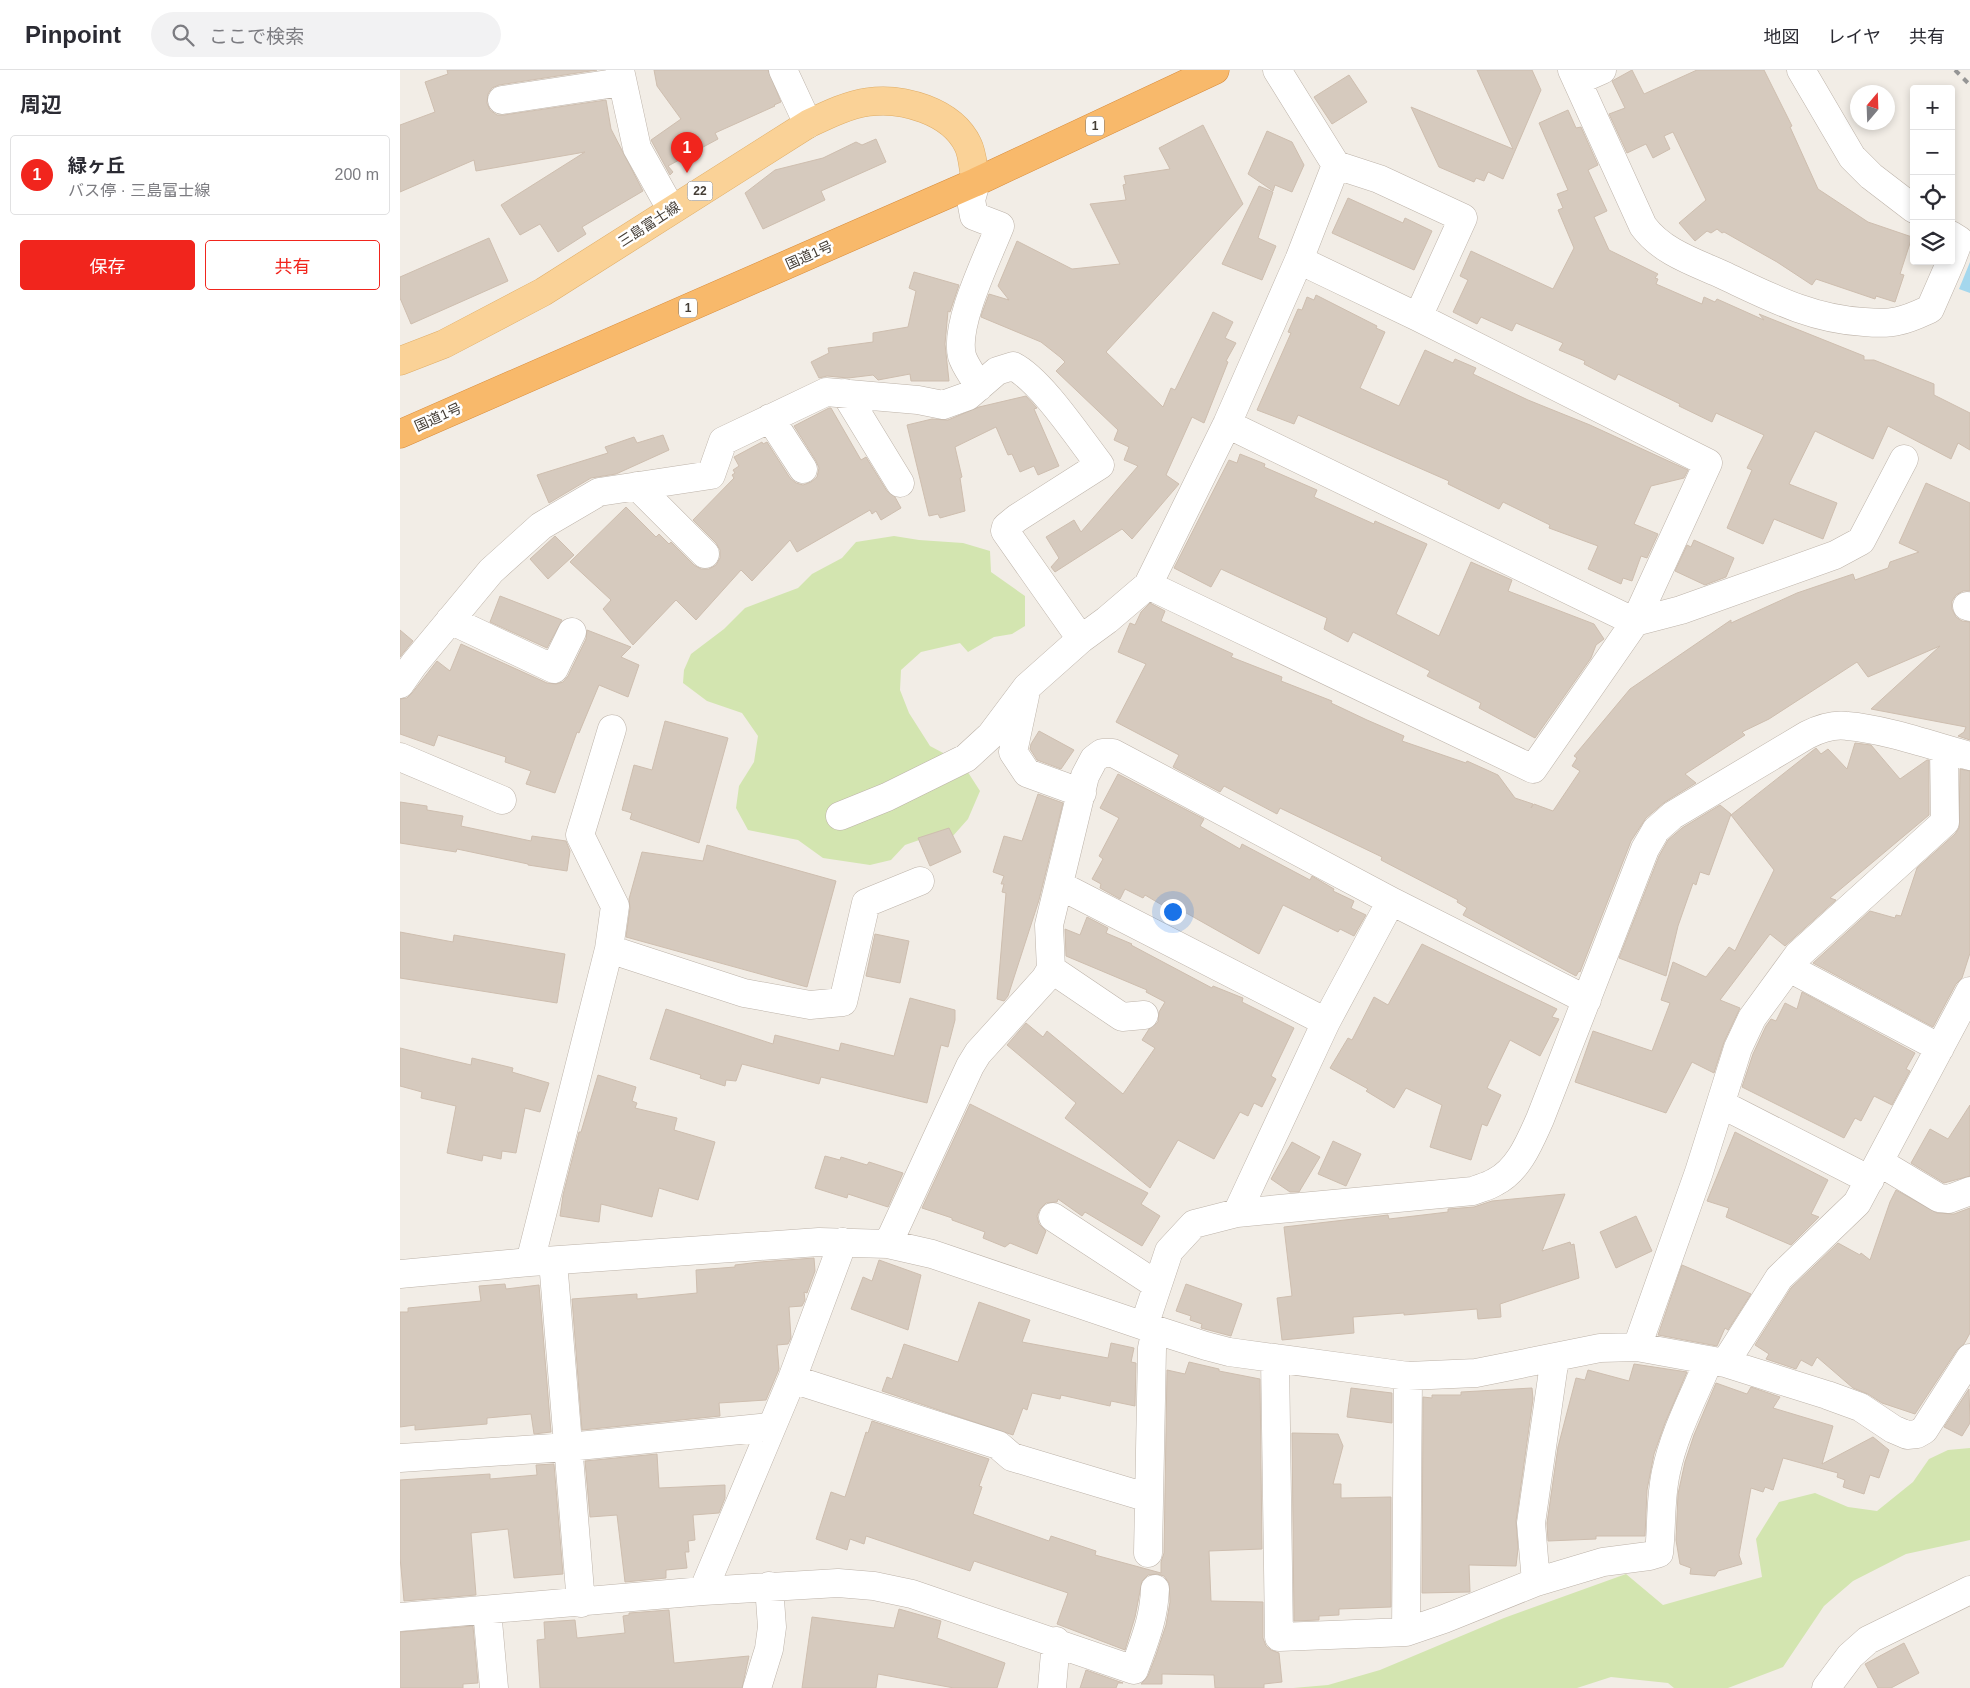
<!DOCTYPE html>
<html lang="ja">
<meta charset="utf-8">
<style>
:root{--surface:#fff;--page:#f2f2f3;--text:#2b2b33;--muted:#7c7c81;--line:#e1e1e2;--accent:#f1251d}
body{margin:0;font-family:Arial,"Noto Sans JP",sans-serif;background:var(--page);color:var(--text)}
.controls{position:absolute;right:15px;top:15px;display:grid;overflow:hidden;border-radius:5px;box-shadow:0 2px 8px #0003}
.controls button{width:45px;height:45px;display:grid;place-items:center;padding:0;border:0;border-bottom:1px solid var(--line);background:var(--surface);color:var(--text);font:25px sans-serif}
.compass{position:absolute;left:1450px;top:15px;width:45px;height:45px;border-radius:50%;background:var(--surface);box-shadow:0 2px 8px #0003;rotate:19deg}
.you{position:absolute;left:772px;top:841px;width:18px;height:18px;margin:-12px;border:4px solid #fff;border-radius:50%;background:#1a73e8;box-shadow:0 0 0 8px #1a73e833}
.badge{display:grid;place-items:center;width:32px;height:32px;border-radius:50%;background:var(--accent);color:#fff;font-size:16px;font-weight:700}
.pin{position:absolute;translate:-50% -41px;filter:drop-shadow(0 1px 2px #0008)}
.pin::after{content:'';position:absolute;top:26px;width:18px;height:15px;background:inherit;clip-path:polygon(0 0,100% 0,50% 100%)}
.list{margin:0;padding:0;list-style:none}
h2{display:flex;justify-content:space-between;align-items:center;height:65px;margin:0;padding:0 20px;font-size:21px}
h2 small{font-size:16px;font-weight:400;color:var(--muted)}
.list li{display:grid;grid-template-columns:32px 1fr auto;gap:15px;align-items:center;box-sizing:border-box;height:80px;margin:0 10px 10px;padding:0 10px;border:1px solid var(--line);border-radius:5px}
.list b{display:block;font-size:19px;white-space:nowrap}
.list p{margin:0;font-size:16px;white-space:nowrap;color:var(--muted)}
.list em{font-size:16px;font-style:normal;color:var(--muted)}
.actions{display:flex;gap:10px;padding:15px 20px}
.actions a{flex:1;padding:11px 0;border:1px solid var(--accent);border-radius:5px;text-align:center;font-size:18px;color:var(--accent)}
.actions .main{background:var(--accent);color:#fff}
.icon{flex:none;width:28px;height:28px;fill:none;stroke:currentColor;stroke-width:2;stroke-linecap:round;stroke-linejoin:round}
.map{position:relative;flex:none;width:1570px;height:1618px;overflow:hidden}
header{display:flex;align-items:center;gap:30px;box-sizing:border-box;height:70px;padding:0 25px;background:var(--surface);border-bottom:1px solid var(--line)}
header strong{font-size:24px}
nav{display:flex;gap:28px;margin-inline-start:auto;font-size:18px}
.search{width:350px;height:45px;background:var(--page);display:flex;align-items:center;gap:12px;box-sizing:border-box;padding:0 18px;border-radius:28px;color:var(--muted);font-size:19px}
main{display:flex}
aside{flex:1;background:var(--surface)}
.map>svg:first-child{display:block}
.green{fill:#d3e5b0}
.water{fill:#a4d7ed}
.building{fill:#d6cabe;stroke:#cebeaf}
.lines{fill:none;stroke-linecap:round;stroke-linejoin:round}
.minor-casing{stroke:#bdb3a9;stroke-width:29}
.major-casing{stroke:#dfad67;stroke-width:29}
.highway-casing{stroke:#d78b3b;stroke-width:29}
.minor{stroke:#fff;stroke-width:28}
.major{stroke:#fad297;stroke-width:28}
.highway{stroke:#f8b96b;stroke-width:28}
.rail{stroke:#959595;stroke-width:4;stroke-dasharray:6 6;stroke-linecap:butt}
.labels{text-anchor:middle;stroke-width:5;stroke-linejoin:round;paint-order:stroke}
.shield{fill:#fff;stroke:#7c7772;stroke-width:1}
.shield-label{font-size:12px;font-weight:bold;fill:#443d35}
.street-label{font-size:14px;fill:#443d35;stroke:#fff}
</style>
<header>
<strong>Pinpoint</strong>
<div class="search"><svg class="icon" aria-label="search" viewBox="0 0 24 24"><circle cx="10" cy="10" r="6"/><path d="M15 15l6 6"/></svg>ここで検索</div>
<nav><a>地図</a><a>レイヤ</a><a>共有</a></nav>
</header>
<main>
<aside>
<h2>周辺<small></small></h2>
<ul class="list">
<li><span class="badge">1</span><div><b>緑ヶ丘</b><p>バス停 · 三島富士線</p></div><em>200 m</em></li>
</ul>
<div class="actions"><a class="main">保存</a><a>共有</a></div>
</aside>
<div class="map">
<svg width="1570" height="1618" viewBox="0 0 1570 1618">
<rect width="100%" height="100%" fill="#f2ede6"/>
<path class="green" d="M494,466L519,470L563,473L590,481L591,502L625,526V556L612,564L594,567L568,582L560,573L521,582L501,600L500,620L509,643L530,676L562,693L580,721L568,749L552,767L525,768L505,775L491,790L470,795L423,788L398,770L348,760L336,738L339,716L354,692L358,666L342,643L307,631L283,613L284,600L291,584L324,559L345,538L398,518L412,504L442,488L456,472Z
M1570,1378V1470L1506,1484L1453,1511L1424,1536L1383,1597L1328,1618H1274L1268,1613L1211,1607L1177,1618H893L928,1615L980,1600L1104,1548L1226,1504L1263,1535L1362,1507L1356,1469L1379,1432L1415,1423L1448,1437L1477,1441L1513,1412L1529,1389L1548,1380Z"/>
<path class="water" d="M1570,192V223L1559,219Z"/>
<path class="building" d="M47,0H197L99,15L92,18L88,24L87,33L90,40L97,45H104L206,30L211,59L243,121L182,157L186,164L158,182L140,154L120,165L101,135L185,82L76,101L74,90L0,122V55L35,42L25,12L48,4Z
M254,0H368L381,32L374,35L375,36L315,63L318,69L268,96L273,102L270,105L251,70L281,49L257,16Z
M1077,0H1132L1141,20L1103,109L1088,102L1084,111L1076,108L1074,112L1039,97L1011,37L1113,79Z
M1232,0L1244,24L1297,0H1364L1392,56L1390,57L1418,119L1468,152L1512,167L1500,204L1504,205L1495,232L1476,226L1475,229L1416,209L1412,215L1377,192L1324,162L1322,163L1317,159L1311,163L1307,161L1295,171L1279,153L1306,130L1273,62L1264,66L1270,79L1253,88L1246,74L1227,83L1209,44L1225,38L1212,11Z
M949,5L967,32L932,54L914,27Z
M1168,40L1176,58L1181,57L1198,95L1188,100L1207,141L1194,147L1209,180L1258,204L1255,208L1258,209L1256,214L1302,234L1304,227L1315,232L1317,229L1364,250L1359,244L1464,286V290H1474L1534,314V325L1570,343V380L1558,373L1551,389L1488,356L1473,389L1415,361L1389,414L1437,433L1423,469L1374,449L1363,474L1327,458L1352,400L1347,398L1364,365L1316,343L1312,352L1279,336L1280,334L1218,304L1215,310L1184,294L1185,291L1159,280L1163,273L1116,253L1112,261L1081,247L1077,254L1053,242L1068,210L1060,206L1071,181L1153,219L1174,178L1158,140L1163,138L1157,124L1168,120L1139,53Z
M803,55L843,134L706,282L763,337L771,318L775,320L813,242L833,252L825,268L836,273L826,291L828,292L804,353L792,347L766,405L779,414L732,469L722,459L655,502L651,497L659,488L646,467L674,450L681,462L738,396L724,390L729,377L714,370L718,360L656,301L665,292L660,287L641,272L581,247L582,243L589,224L609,230L598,216L617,171L672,199L720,194L690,134L726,130L723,115L726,114L724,106L770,99L759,78Z
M867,61L892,72L904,95L892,122L875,115L873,121L848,104Z
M476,69L486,92L421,121L425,130L363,159L345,123L375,100L423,88L456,72L462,75Z
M859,116L873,122L858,168L876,176L862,210L822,194Z
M948,128L1003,153L1005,148L1032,161L1014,200L932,163Z
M89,168L108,211L11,254L0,228V207Z
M514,202L559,215L550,242L548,241L545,274L549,311H511L510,304L478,310L473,305L448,308L427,306L419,308L411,292L429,283L428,278L473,272V263L508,257L516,221L509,218Z
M916,225L977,256L976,258L985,262L960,318L999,336L1025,280L1053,293L1055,289L1076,298L1073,304L1128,330L1190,355L1288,400L1284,408L1251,416L1234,454L1258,464L1247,488L1241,486L1232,511L1223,508L1221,514L1188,499L1198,476L1149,458L1150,455L1103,432L1099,439L1048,414L1049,411L898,345L894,354L857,340L891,263L888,262L898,239L902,240L907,227L914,230Z
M626,326L637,338L634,339L659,396L638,405L634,396L620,402L612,384L608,385L596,357L555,377L562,407L560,408L565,441L540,448L538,444L529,446L507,355L532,349L548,350L579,337Z
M429,338H431L461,390L466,387L487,421L495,427L501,438L481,450L476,441L472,444L470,440L397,482L390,470L352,511L341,500L296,550L276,530L233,575L203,539L211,530L170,492L226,437L256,467L259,464L269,474L271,472L294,495L301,499H309L316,495L320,488V480L316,473L293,450L334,408L332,405L335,403L333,400L339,396L334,387L362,372L363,374L367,372L390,408L396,413L403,415L411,412L417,407L419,398L416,391L394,356Z
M263,365L269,380L216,404L191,408L149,433L137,405L208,383L205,377L234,367L237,373Z
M840,384L865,394L864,397L917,420L914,427L974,454L975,451L1027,474L996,544L1039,566L1071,492L1112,510L1108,521L1194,554L1204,569L1196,575L1191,588L1135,668L1079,638L1081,633L1027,606L1030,601L953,562L948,572L924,559L927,548L821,499L811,517L774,498L829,390L837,393Z
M1526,413L1570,433V521H1563L1556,525L1552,531V539L1556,547L1562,551L1570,552V670L1558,666L1564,662L1566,657L1471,639L1540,576L1468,607L1457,592L1369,649L1342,662L1345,665L1285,704L1296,713L1265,732L1246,748L1231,771L1180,902L1179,901L1176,906L1063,845L1067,838L1057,832L1058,830L981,790L982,787L880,738L877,744L824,716L820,722L773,697L779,685L716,652L746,594L718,582L730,553L735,555L741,542L750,533L765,541L761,551L833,584L831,587L882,607L881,611L932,631L931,633L967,650L1004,666L1002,671L1066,693L1067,691L1098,705L1115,728L1133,734L1131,738L1134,734L1153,741L1180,701L1172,696L1177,688L1174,686L1230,619L1331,550V553L1397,523L1453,504L1455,510L1488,498L1490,492L1519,482L1499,473Z
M155,466L174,485L148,509L130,489Z
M1294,470L1334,488L1326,507L1305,515L1275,501L1287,475L1291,477Z
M100,526L162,550L147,578L90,552Z
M0,560L13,571L0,587Z
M187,560L231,577L221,587L239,595L228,627L199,615L179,663L177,662L155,723L126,714L131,701L105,692L106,687L38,665L34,676L0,664V629L7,628L12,623L37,591L50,601L61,574L147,613L156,614L163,612L168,606L186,569Z
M265,651L328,668L299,773L230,749L232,743L222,740L234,695L252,700Z
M639,661L674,680L661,699L637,690L630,679L631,674Z
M1455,673L1471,675L1500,709L1527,690H1529V745L1430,828L1436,830L1385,876L1370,864L1320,930L1340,938L1324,972L1314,1003L1292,992L1266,1043L1175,1012L1193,961L1252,981L1270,933L1261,930L1273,892L1306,907L1329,877L1335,881L1374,800L1331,745L1416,678L1421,684L1428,679L1447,699Z
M1560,699L1570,701V883L1562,908L1556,914L1533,957L1413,893L1470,841L1495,848L1496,845L1501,846L1517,798L1555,764L1559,758Z
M718,704L804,749L800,756L840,779L842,774L910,810L912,806L934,819L933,821L954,831L951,838L966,845L954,866L940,859L938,862L883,835L859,884L765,831L762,835L745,825L743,828L725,819L720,829L700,818L701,814L692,809L703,789L699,786L719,748L700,738Z
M638,724L663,733L639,830L608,926L604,931L597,929L606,823L602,822L604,814H601L604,806L593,802L604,766L622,771Z
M0,732L27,736V740L63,746L61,756L131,771L132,766L166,771L170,781L167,801L128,795V794L57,779L56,782L0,773Z
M1320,735L1331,744L1309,805L1300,802L1296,815L1293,813L1278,856L1266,906L1219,888L1259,786L1268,770L1282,758Z
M549,758L561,782L530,796L518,768Z
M307,775L436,811L407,917L226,867L230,838L229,829L242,782L303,791Z
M687,847L708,858L706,863L732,874L731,875L812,918L813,916L843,928L842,932L894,958L871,1006L876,1009L862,1037L854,1033L848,1046L840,1042L814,1089L778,1070L750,1118L665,1048L676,1033L607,975L626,953L643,967L647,961L723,1024L755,978L742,970L749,959L758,952L759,942L765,932L746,922L747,920L666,886L665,859L680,865Z
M0,862L53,872L54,865L165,884L157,933L0,908Z
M475,864L509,871L500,913L466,906Z
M1022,874L1157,939L1152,947L1159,949L1140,986L1110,970L1087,1018L1101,1025L1087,1056L1082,1054L1071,1090L1030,1077L1042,1035L1006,1018L994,1038L966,1021L968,1019L930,998L948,968L952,970L974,927L988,935Z
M1402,922L1515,983L1506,999L1510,1001L1492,1035L1474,1026L1461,1051L1455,1048L1444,1068L1342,1017L1353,984L1366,956L1371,949L1376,951L1385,933L1397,939Z
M510,928L555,940V950L548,977L541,975L527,1033L421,1007L419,1014L342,994L336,1011L326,1010L325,1016L300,1008L301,1005L250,989L266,939L373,974L375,965L439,981L441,973L494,986Z
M0,978L71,995L72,988L113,998L112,1002L149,1013L140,1042L125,1038L116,1083L102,1081L101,1089L83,1085L82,1091L47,1083L56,1036L21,1028L22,1022L0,1016Z
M198,1005L236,1017L232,1031L237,1033L235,1038L277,1048L274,1060L315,1072L298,1130L259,1118L252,1147L201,1134L199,1152L160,1146L163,1125L179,1062H181Z
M570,1034L748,1123L741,1134L760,1146L742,1176L685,1142L682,1146L658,1129L657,1132L646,1133L640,1139L637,1146L639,1154L646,1161L637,1184L610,1173L605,1177L583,1168L585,1162L552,1150V1148L522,1138Z
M1570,1035V1106L1544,1113L1511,1093L1530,1059L1548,1069Z
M1335,1062L1428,1110L1411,1144L1419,1147L1391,1175L1326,1147L1329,1138L1307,1131Z
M933,1071L961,1084L946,1116L918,1104Z
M892,1072L920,1087L899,1122H890L871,1109Z
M425,1086L440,1090L441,1087L467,1095L469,1092L503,1103L488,1137L448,1124L447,1128L415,1118Z
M1496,1120L1537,1143L1554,1144L1570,1138V1263L1564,1274L1557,1280L1515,1344L1482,1333L1468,1324L1453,1318L1417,1287L1412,1296L1401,1290L1396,1299L1366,1289L1369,1284L1355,1275L1391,1218L1438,1173L1460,1185L1461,1183L1470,1190L1490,1132Z
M1165,1124L1142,1181L1170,1172L1171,1175L1174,1174L1179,1208L1100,1234L1101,1247L1078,1249L1077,1239L1004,1245V1243L953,1247L954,1263L882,1270L877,1228L892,1226L884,1157L988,1145L989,1149L1048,1142V1139L1074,1137L1092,1131Z
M1236,1146L1252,1181L1216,1198L1200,1162Z
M414,1188L415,1201L407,1223L404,1222L405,1230L402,1236L389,1237L391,1268L388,1274L377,1275L379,1299L366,1330L319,1333L320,1346L182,1360L172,1229L237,1224V1229L297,1223L296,1200L335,1197V1195L360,1192Z
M479,1190L521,1205L508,1260L451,1239L463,1207L472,1211Z
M1282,1195L1351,1224L1328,1260L1325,1258L1317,1276L1258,1265Z
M105,1214L106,1219L139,1215L151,1362L134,1364L131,1344L87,1348V1354L15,1360V1355L0,1357V1242H8V1238L81,1231L79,1216Z
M786,1214L842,1234L831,1266L801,1258L802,1254L790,1250L791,1246L776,1241Z
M579,1232L630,1250L622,1272L708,1288L711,1273L734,1278L731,1292L736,1293L735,1336L711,1331L710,1336L661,1325L660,1329L632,1323L627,1340L623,1338L613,1365L482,1321L487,1307L492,1309L504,1274L558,1292Z
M789,1292L819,1299V1301L860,1309L862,1479L809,1481L811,1531L863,1532V1568L866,1576L871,1580L879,1583L882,1612L864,1614V1618H815L814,1605L762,1604V1614H741L748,1606L756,1585L766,1555L770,1532L769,1513L764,1506L757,1504L748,1505L742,1511L735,1547L725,1580L657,1554L668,1523L574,1491L570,1501L466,1466L464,1474L450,1469L447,1480L416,1469L431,1422L445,1427L466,1362L468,1363L472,1351L589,1389L579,1416L582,1417L573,1444L649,1471L651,1466L696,1481L695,1485L761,1503V1492L764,1483L767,1300L785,1304Z
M1234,1294L1287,1302L1265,1353L1254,1384L1247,1420L1245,1466H1196V1469L1148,1471L1147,1453L1158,1377L1176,1308L1185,1310L1188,1300L1229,1311Z
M1316,1313L1347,1324L1351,1317L1380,1327L1373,1338L1433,1356L1422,1394L1473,1367L1489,1380L1479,1408L1470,1405L1464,1424L1443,1417L1445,1410L1437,1407L1438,1403L1383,1388L1373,1420L1365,1417L1363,1422L1351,1418L1339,1485L1342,1494L1318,1501L1315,1506L1290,1504L1291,1498L1280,1494L1276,1470L1278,1424L1285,1392L1294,1365Z
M951,1318L992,1323V1353L947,1347Z
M1132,1318L1133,1329L1116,1451L1118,1479L1116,1496L1069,1495L1070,1522L1022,1523L1023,1327L1032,1328V1325H1061V1322Z
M1569,1319L1570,1353L1562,1366L1544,1357Z
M892,1363L938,1364L943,1376L933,1414H941V1428L991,1427V1537L939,1539V1545L919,1546V1550L894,1551Z
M257,1384L259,1418L325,1415V1428L319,1443L293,1445L295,1470L288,1471L289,1482H285L287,1498L266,1500V1508L225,1512L217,1445L190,1447L185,1391Z
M154,1394L163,1504L114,1508L108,1459L71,1463L76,1525L4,1531L0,1487V1410L90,1404V1409L137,1405L136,1395Z
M499,1539L541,1551L537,1568L605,1593L597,1618H554L478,1604L476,1618H402L412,1547L494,1558Z
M269,1540L274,1593L349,1586L342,1618H140L137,1570L145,1569L144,1552L175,1550L177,1568L225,1563L223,1546L229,1545V1543Z
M73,1556L78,1613L63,1614V1618H0V1562Z
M1504,1573L1519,1603L1491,1618H1478L1465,1594Z
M686,1600L723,1613H718L716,1618H680Z"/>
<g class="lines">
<defs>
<path id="minor" d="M220,0L237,78L271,139
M383,0L408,54
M877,0L936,95L899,190L827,354L748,515L1133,699L1235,552L1308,393L1018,247L899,190
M1172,0L1243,156C1262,182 1294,192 1323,205C1370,227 1411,249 1464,252C1475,253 1487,254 1498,251C1509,249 1519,244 1530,239L1551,191
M1401,0L1452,87L1471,106L1514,139
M1177,11L1202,0
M102,30L222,12
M936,95L979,109L1063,148L1018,247
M576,112L571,130L574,146L600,156C588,187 554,254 562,286C565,296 574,307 579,317
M1551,165L1559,170L1551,191
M445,323L500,413
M370,348L403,399
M827,354L1235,552L1281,540L1435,485L1461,471L1504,389
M237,416L305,484
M1567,536L1570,537
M50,550L154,599L172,562
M0,614L14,594L91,501L141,456L199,422L311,405L323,371L426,322L518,330L543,335L568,326L597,301L613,296C641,310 679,368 700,395L617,448L606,457L605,461L681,569
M625,626L613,682L627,703L682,723
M0,687L102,730
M440,746L487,727L566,688L591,665L627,617L681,569L707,550L748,515
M659,815L926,952
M209,879L344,923L410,935L443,932L466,833L520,811
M1389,898L1540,978
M651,899L722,947L744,945
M1321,1034L1470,1110
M1479,1092L1539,1128L1549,1129L1570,1121
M837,1143L926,952L991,831
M653,1147L757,1215
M488,1174L570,996L578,983L645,909L651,899L649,855L685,706L694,689L702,683H713L991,831L1187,930
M153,1191L181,1533
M130,1192L209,879L215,836L180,765L212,659
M0,1204L130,1192L419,1172L488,1174L532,1184L756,1260L806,1276L829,1282L1008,1306L1076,1303L1200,1278L1237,1277L1325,1293L1427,1325L1460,1337L1493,1359L1507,1365L1517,1364L1524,1360L1570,1288
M744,1256L769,1181L794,1154L837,1143L1073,1121C1080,1118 1089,1116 1095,1112C1119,1100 1130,1071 1140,1049L1245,779L1256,760L1273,745L1407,665C1419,659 1433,654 1447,656C1485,659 1533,676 1570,686
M1237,1277L1299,1102L1338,978L1352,948L1398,885L1545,752L1544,679
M875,1288L879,1567L1006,1562L1044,1549L1136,1512L1203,1492L1249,1486L1259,1483C1262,1456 1260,1428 1266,1402C1274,1363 1294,1326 1309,1290
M1325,1293L1379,1208L1457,1133L1570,921
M392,1309L598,1375L612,1387L749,1428
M0,1388L168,1377L370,1357
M748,1483L752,1278L756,1260
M1136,1512L1131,1453L1155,1287
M303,1521L392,1309L443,1172
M87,1540L94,1618
M0,1547L303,1521L438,1513L474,1516L512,1524L734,1600C744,1572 754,1549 755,1519
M1006,1562L1008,1306
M357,1618L369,1579L372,1557L369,1516
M652,1618L656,1571
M1426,1618L1450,1586L1468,1570L1570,1520"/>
<path id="major" d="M0,291L44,274L143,222L408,54C427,45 447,35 468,32C502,27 552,41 568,75C573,85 573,100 576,112"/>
<path id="highway" d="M0,364L576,112L815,0"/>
</defs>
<use href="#minor" class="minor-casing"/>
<use href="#major" class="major-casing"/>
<use href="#highway" class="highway-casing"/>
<use href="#minor" class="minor"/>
<use href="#major" class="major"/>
<use href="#highway" class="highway"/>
<path class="rail" d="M1555,0L1570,15"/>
</g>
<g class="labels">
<g class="shield">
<rect x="686" y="46.5" width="18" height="19" rx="4"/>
<rect x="287.5" y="111.5" width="25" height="19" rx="4"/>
<rect x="279" y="228.5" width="18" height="19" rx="4"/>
</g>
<g class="shield-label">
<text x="695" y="60">1</text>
<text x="300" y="125">22</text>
<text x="288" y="242">1</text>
</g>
<g class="street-label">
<text transform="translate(249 154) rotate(-33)" y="5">三島富士線</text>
<text transform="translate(409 185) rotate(-24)" y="5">国道1号</text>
<text transform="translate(38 347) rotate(-24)" y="5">国道1号</text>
</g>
</g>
</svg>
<div class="controls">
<button>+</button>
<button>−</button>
<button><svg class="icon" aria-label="locate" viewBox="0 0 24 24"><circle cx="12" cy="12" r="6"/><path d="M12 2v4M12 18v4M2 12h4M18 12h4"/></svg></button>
<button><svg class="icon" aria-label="layers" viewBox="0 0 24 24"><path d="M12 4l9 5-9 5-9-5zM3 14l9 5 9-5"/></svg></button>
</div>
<svg class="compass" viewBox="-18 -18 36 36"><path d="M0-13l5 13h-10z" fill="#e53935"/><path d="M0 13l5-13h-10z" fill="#7c7c81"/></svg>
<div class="you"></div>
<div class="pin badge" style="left:287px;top:103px">1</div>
</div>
</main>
